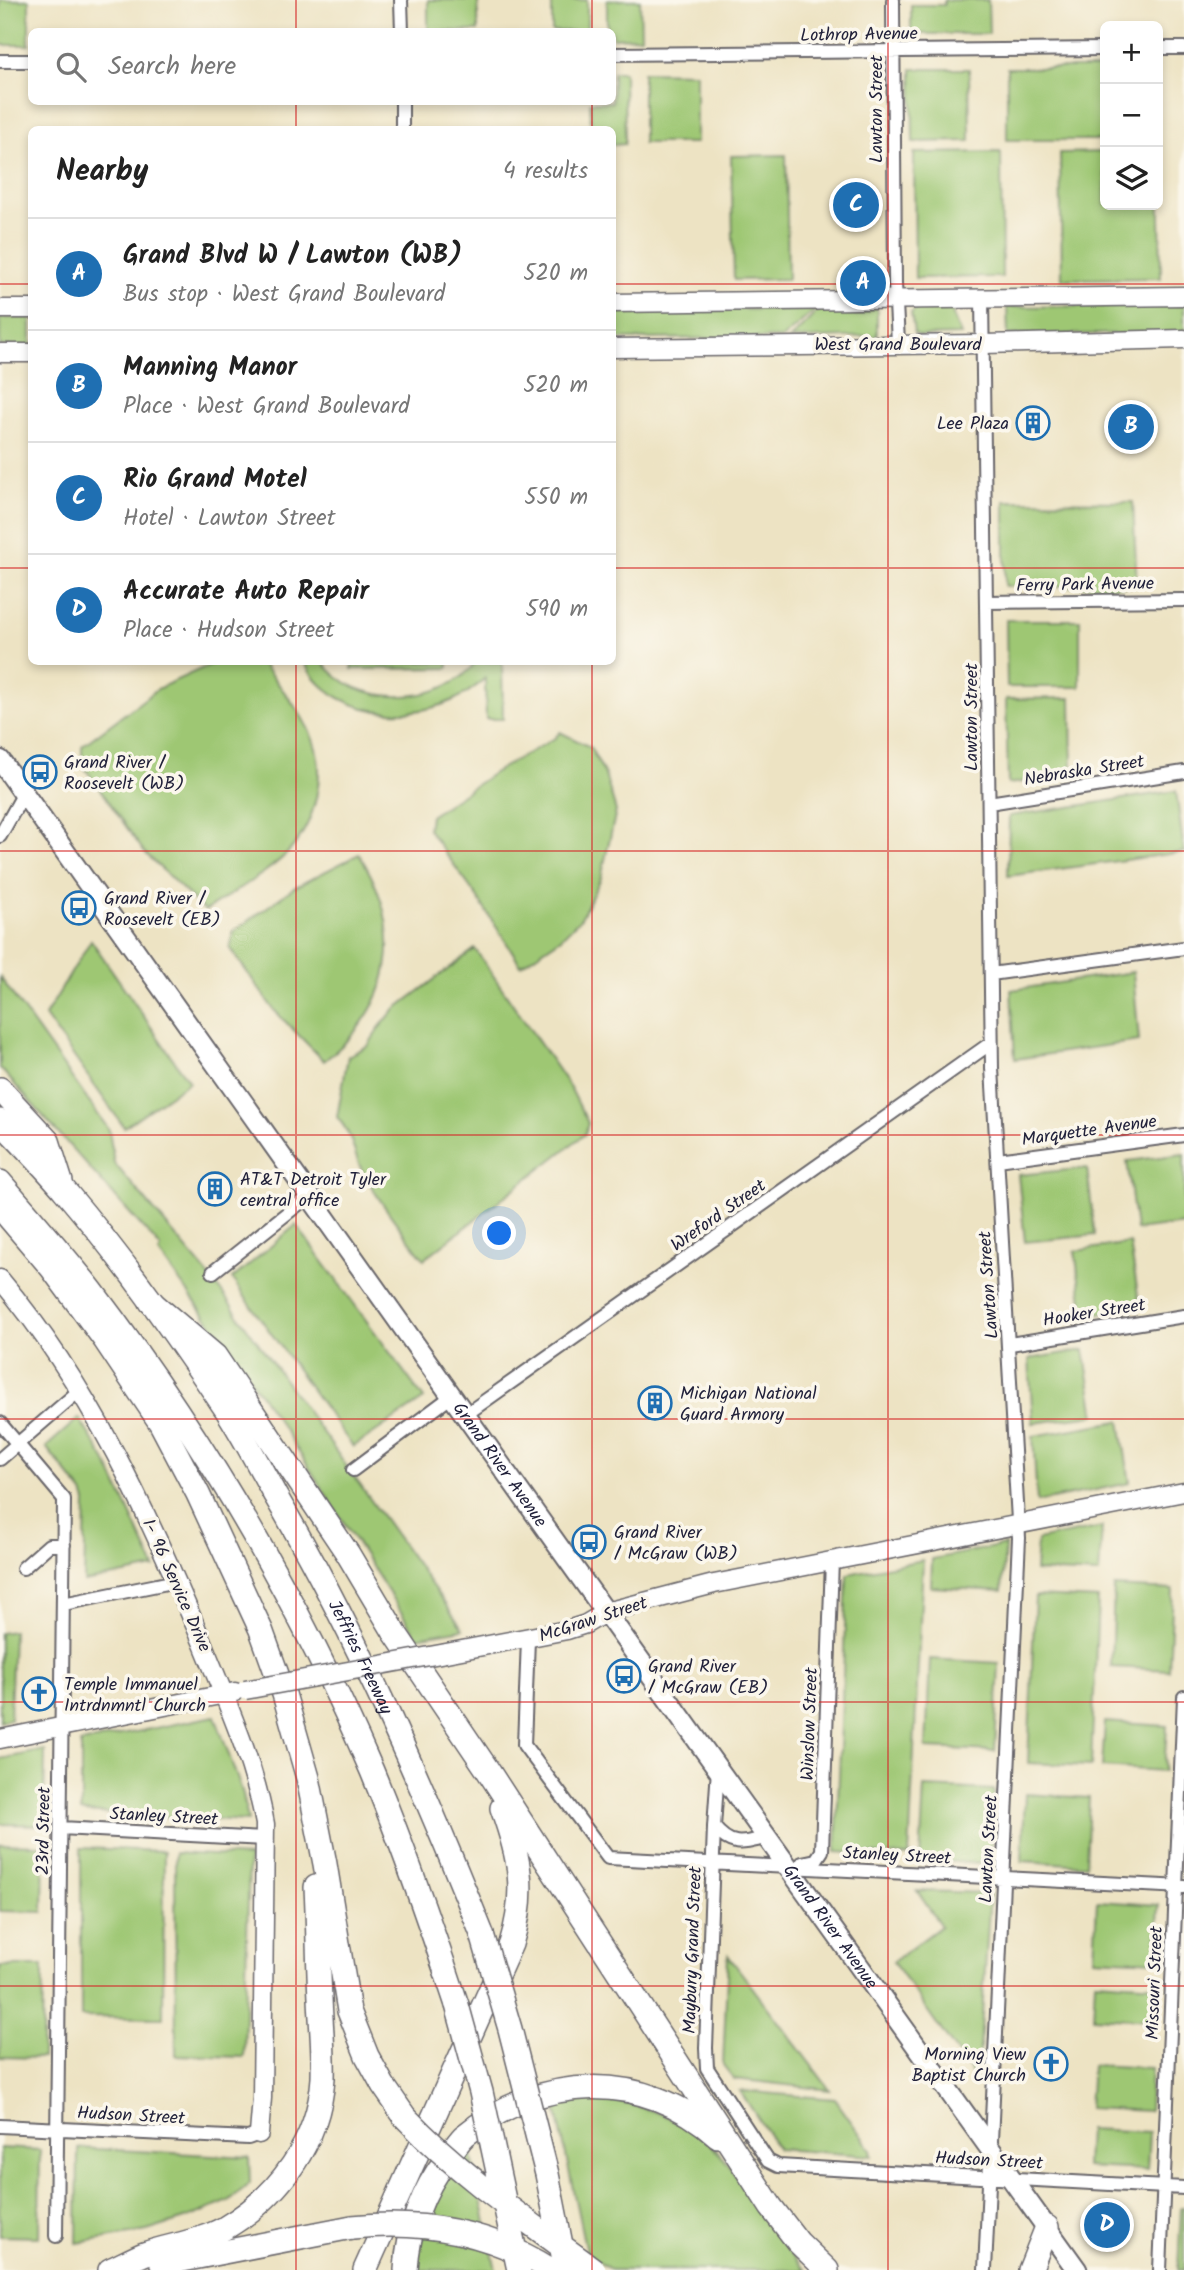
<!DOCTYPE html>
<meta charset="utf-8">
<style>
:root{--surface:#fff;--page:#f2f2f2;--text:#222;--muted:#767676;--line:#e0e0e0;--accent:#1f6fb2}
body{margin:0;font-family:Kalam,sans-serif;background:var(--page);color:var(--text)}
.controls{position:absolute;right:21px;top:21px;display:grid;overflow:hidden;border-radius:10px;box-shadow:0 4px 10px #0003}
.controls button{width:63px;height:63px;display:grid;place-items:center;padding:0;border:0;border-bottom:2px solid var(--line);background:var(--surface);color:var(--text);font:35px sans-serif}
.you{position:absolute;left:500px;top:1234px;width:24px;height:24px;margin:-18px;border:5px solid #fff;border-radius:50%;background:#1a73e8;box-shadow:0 0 0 10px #1a73e833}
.badge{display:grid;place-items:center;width:46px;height:46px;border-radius:50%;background:var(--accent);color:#fff;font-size:23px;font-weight:700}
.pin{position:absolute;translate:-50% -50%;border:4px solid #fff;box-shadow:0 2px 7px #0006}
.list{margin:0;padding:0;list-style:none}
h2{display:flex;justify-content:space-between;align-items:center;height:91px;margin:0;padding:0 28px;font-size:30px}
h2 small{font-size:23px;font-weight:400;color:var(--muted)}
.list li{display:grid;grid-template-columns:46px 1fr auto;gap:21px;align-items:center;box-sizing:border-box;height:112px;padding:0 28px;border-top:2px solid var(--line)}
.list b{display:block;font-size:26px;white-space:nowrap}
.list p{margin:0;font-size:23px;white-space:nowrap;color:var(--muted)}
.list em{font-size:23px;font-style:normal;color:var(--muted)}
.icon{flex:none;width:38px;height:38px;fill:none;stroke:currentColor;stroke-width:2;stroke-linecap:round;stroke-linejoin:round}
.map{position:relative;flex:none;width:1184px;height:2270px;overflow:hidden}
.search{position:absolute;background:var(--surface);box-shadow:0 4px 10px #0003;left:28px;top:28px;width:588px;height:77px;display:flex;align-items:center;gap:18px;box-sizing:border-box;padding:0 24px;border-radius:10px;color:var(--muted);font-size:26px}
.panel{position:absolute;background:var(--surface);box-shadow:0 4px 10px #0003;left:28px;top:126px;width:588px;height:539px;border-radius:10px}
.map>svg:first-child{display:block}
.green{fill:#9ec773;stroke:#607457;stroke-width:2}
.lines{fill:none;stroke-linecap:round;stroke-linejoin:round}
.street-casing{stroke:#69666b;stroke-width:16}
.secondary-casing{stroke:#69666b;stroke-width:21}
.primary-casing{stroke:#69666b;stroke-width:23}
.highway-casing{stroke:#69666b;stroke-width:26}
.street{stroke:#fff;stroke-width:12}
.secondary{stroke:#fff;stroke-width:18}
.primary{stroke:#fff;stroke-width:19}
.highway{stroke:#fff;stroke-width:23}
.secondary-bridge-casing{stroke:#69666b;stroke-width:21;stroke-linecap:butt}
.highway-bridge-casing{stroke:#69666b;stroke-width:26;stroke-linecap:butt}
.secondary-bridge{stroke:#fff;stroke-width:18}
.highway-bridge{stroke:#fff;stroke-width:23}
.grid{fill:none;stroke:#d62828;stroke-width:2;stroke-opacity:0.55}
.labels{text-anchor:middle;stroke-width:7;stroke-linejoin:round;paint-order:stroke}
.street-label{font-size:18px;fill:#22223b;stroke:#fbf7ec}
.poi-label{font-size:18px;fill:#22223b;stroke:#fbf7ec;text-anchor:start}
</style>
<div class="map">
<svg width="1184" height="2270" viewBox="0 0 1184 2270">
<rect width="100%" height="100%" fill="#fbf7ec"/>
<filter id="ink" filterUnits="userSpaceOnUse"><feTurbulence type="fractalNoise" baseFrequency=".0143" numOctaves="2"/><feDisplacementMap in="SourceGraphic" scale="14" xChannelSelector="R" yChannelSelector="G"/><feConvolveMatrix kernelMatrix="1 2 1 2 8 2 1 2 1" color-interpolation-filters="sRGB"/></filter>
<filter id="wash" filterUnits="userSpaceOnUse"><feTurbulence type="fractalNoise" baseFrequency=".00686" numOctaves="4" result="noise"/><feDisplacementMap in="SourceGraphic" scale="28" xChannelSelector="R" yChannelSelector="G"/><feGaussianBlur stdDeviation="1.57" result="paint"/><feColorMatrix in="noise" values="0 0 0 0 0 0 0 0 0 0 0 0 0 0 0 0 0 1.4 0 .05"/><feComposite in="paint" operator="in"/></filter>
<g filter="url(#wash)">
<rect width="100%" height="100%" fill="#ede3c3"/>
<path class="green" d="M0,0H29V45H0Z
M428,0H478V31H428Z
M552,0H587V31H552Z
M607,0H640L641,37L613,38L612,32L607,31Z
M944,0H988L989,34H911V5H944Z
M1007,68H1105V140H1007Z
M912,69H969L970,141L913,142Z
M613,72H624L625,144L613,145L612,130L591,129L590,102H612Z
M643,72L696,73V143H643Z
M1001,152L1002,277L915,278L914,153Z
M1105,152V205H1158L1159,152L1161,278L1062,279L1060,153Z
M786,155L788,279L734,280L731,156Z
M1184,305V333L1008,335L1007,307Z
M918,307H952L953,316L961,335L920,336L914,333L911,313Z
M821,308H877V336L790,339Z
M816,309L783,338L613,339L612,310Z
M0,318H31V346H0Z
M1005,501L1133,502L1137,587L1005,586Z
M1006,620H1080V687H1007Z
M216,662H261C279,686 304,713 314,742C326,776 315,821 292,848C275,869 228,895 205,911L145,853L82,764V746L159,688Z
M304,662H323C355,708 444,707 476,662H502L503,719H486L485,678C439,726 337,726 304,662Z
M352,662H448V668L352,669Z
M1071,698L1072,774L1008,784L1006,699Z
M560,732L590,747L605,775L616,811L601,878L581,918L561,938L521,965L475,894L428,829L430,816L495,772L555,738Z
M1176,791L1184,852L1008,876L1009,816Z
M359,854C407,931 396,1005 324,1061L274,1010L230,948L233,932L295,887Z
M91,940L189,1082L124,1127L45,1016Z
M475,949L571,1089L588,1123L585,1134L424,1259C402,1231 380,1203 363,1172C351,1151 356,1139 337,1117L348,1056L368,1046L379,1028L394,1010Z
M1133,972L1139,1041L1015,1059L1011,990Z
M0,977L109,1130L114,1163L216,1284L463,1629L417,1637L288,1435L223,1340L159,1253L161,1248L0,1068Z
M1184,1154V1224L1136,1230L1127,1161Z
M1087,1168L1095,1235L1025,1242L1018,1175Z
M296,1225L424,1399L353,1447L232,1279Z
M1130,1243L1140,1308L1084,1315L1075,1251Z
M1084,1350L1095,1415L1033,1423L1029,1359Z
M79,1418L108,1465L155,1568L84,1582L86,1502L83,1493L46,1447Z
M1120,1421L1130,1483L1037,1502L1033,1436Z
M1102,1527L1099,1574L1035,1571L1037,1540Z
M1005,1545L1002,1591L931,1587L932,1559Z
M923,1560L909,1856L836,1852L847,1574Z
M1114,1587L1173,1590L1169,1670L1111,1667Z
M1035,1596L1098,1599L1091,1766L1028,1763Z
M13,1631L10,1719L0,1721V1633Z
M930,1659L999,1663L995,1751L926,1748Z
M215,1716L243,1794L248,1821L81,1812V1743Z
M1105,1722L1167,1726L1164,1771L1102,1767Z
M45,1750L44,1825L0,1824V1759Z
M924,1787L994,1790L991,1864L920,1860Z
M1025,1794L1089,1798L1086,1865L1022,1861Z
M0,1844L44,1845L43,1912L0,1911Z
M81,1848L164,1851L163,2018L81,2017Z
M175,1853L249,1857L244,2057L176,2055Z
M917,1891L990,1893L978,2077L973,2075L893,1962L941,1926Z
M1097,1901L1159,1905L1156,1961L1094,1958Z
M728,1955L830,2090L734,2079L723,2065Z
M0,1966H43L42,2058L0,2057Z
M1095,1981L1156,1985L1154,2020L1093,2017Z
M1092,2065L1151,2068L1149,2111L1089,2108Z
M740,2091L835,2099L871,2150L872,2156L778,2149Z
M598,2099C644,2104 687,2119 719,2153C737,2172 749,2199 764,2220C777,2238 791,2254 805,2270H611L586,2252L555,2103Z
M1088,2129L1149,2132L1147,2170L1086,2167Z
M470,2147L496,2270H417C422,2215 434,2188 470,2147Z
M0,2148L40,2150L39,2237L0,2236Z
M78,2148L249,2157L250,2183L229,2201L188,2218L147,2231L77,2243Z
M1181,2207H1184V2270H1178Z"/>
</g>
<g filter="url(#ink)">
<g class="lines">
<defs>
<path id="street" d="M401,0L402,32
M893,0L895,283L898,343
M1158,48H1184
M612,54L1105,49
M0,61H32
M402,102V130
M982,297L992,1068L1019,1538L985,2270
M986,602L1184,600
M989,803L1184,772
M0,836L24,793
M991,974L1184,948
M998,1160L1184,1135
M213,1272L310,1195
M1010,1344L1184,1316
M465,1415L991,1043
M0,1423L64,1499L56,2236
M0,1459L80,1390
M353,1470L452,1396
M23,1568L49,1545H64
M63,1604L177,1581
M528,1639L524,1745L608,1858L1184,1887
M718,1769L714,1827C732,1849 744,1843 768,1837
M714,1827L706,2048L707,2068L768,2161L778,2166L1184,2188
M61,1828L264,1839
M802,1863L816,1860L822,1851L832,1560
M0,2126L248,2138L259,2134
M1160,2270L1184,1697"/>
<path id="secondary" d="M612,303L1184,296
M0,309H32
M612,348L983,344L1184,339
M0,353H32
M0,1279C91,1387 149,1515 203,1644C227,1703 254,1762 265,1824L262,2098L259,2134
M446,1653L567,1630L586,1624L606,1612L714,1584L1184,1492
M0,1739L235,1692"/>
<g id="primary">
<path id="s1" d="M0,760L566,1557L1077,2270"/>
</g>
<g id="highway">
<path d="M0,1089L48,1141L61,1182"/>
<path id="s2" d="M0,1121C22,1144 44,1166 65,1191C124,1260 177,1336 228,1412C245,1439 260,1467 275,1495C357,1635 422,1784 482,1934"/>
<path d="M0,1182C31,1218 63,1254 92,1291C204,1439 299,1601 372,1771C404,1848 431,1926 457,2005"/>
<path d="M0,1207L51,1267L105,1340L160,1422L198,1494L261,1630L284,1694L308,1778L325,1864L349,2011L367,2056L383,2085L405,2117"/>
<path d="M151,1302L215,1356L348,1554L395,1633L487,1769L771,2207L798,2242L827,2270"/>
<path d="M162,2264L352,2227"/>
<path d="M110,2270C121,2265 132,2259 144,2254C170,2245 200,2242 225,2228C279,2196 319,2142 323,2078C324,2052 321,2025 320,1998C318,1961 318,1924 316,1887"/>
<path d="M365,2270L511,1944C527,1892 520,1858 502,1808"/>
<path d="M406,2270C408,2228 422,2191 448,2157C453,2150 458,2142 464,2136C539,2074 644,2069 718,2136"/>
<path d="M1030,2270L1047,2227"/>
</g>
</defs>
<use href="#street" class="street-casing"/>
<use href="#secondary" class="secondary-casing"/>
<use href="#primary" class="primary-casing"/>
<use href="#highway" class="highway-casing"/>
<use href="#street" class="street"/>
<use href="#secondary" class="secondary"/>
<use href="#primary" class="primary"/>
<use href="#highway" class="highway"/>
<defs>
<path id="secondary-bridge" d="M245,1690L446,1653"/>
<path id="highway-bridge" d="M482,1934L510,2029L547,2174L566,2270
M457,2005L481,2092L519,2270
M405,2117C461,2176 529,2222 594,2270
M352,2227C423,2220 490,2231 551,2270"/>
</defs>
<use href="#secondary-bridge" class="secondary-bridge-casing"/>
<use href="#highway-bridge" class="highway-bridge-casing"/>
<use href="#secondary-bridge" class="secondary-bridge"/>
<use href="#highway-bridge" class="highway-bridge"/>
</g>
</g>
<path class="grid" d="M296,0V32M592,0V32M888,0V2270M296,102V130M592,102V130M0,284H32M612,284H1184M0,568H32M612,568H1184M296,662V2270M592,662V2270M0,851H1184M0,1135H1184M0,1419H1184M0,1702H1184M0,1986H1184"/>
<defs>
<symbol id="building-ring" viewBox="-11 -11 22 22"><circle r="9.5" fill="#fbf7ec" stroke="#1f6fb2" stroke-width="1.5"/><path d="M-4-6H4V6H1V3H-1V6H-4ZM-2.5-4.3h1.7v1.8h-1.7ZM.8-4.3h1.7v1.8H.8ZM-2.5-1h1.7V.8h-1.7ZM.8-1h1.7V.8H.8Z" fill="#1f6fb2"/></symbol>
<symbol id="bus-ring" viewBox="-11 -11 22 22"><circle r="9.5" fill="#fbf7ec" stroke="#1f6fb2" stroke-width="1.5"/><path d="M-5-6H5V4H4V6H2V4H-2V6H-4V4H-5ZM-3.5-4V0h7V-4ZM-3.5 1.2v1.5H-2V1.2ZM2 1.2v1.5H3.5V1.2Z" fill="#1f6fb2"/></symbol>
<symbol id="church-ring" viewBox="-11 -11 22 22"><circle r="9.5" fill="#fbf7ec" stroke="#1f6fb2" stroke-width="1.5"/><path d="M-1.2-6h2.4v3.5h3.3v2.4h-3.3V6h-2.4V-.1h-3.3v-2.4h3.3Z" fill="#1f6fb2"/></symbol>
</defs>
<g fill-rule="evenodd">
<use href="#building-ring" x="1014" y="404" width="38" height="38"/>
<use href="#bus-ring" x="21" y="753" width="38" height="38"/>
<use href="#bus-ring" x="60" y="889" width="38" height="38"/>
<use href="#building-ring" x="196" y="1170" width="38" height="38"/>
<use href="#building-ring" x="636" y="1384" width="38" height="38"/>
<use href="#bus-ring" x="570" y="1523" width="38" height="38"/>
<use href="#bus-ring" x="605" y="1657" width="38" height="38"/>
<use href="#church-ring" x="20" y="1675" width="38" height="38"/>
<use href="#church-ring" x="1032" y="2045" width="38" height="38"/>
</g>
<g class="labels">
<g class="street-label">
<text transform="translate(859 34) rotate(-1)" y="6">Lothrop Avenue</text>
<text transform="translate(876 109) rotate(-90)" y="6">Lawton Street</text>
<text x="898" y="350">West Grand Boulevard</text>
<text transform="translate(1085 584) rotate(-1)" y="6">Ferry Park Avenue</text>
<text transform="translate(971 717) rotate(-90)" y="6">Lawton Street</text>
<text transform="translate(1084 770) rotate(-9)" y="6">Nebraska Street</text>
<text transform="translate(1089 1130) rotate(-8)" y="6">Marquette Avenue</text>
<text transform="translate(718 1215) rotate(-35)" y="6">Wreford Street</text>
<text transform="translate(988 1285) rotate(-94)" y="6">Lawton Street</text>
<text transform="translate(1094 1312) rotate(-9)" y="6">Hooker Street</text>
<text dy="6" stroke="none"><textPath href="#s1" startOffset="864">Grand River Avenue</textPath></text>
<text transform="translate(177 1585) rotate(66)" y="6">I- 96 Service Drive</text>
<text transform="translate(593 1619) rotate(-18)" y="6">McGraw Street</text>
<text dy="6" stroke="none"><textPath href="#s2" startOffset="649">Jeffries Freeway</textPath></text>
<text transform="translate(809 1724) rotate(-88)" y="6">Winslow Street</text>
<text transform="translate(164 1816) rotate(3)" y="6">Stanley Street</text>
<text transform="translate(43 1831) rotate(-89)" y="6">23rd Street</text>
<text transform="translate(988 1849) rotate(-87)" y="6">Lawton Street</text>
<text transform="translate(897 1855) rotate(3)" y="6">Stanley Street</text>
<text dy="6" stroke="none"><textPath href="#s1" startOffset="1432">Grand River Avenue</textPath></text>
<text transform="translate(692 1950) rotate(-88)" y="6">Maybury Grand Street</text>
<text transform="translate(1154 1983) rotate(-88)" y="6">Missouri Street</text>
<text transform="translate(131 2115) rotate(3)" y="6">Hudson Street</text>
<text transform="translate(989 2160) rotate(3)" y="6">Hudson Street</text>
</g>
<g class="poi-label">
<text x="1009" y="429" text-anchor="end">Lee Plaza</text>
<text x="64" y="768">Grand River /<tspan x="64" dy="21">Roosevelt (WB)</tspan></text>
<text x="104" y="904">Grand River /<tspan x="104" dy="21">Roosevelt (EB)</tspan></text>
<text x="240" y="1185">AT&amp;T Detroit Tyler<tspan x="240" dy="21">central office</tspan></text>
<text x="680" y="1399">Michigan National<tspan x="680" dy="21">Guard Armory</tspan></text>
<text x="614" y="1538">Grand River<tspan x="614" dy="21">/ McGraw (WB)</tspan></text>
<text x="648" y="1672">Grand River<tspan x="648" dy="21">/ McGraw (EB)</tspan></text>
<text x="64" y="1690">Temple Immanuel<tspan x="64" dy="21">Intrdnmntl Church</tspan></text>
<text x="1026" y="2060" text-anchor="end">Morning View<tspan x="1026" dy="21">Baptist Church</tspan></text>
</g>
</g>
</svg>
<div class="controls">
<button>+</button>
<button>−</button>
<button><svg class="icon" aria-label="layers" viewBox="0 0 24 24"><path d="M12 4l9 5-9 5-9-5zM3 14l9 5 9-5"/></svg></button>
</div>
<div class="you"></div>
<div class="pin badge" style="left:863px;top:283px">A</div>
<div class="pin badge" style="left:1131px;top:427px">B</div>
<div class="pin badge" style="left:856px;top:205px">C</div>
<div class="pin badge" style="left:1107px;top:2225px">D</div>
<div class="search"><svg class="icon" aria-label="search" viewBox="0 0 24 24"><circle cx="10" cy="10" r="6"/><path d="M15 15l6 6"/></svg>Search here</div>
<section class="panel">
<h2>Nearby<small>4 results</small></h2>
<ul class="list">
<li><span class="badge">A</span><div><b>Grand Blvd W / Lawton (WB)</b><p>Bus stop · West Grand Boulevard</p></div><em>520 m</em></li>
<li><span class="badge">B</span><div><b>Manning Manor</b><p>Place · West Grand Boulevard</p></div><em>520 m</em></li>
<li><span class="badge">C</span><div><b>Rio Grand Motel</b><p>Hotel · Lawton Street</p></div><em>550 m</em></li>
<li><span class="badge">D</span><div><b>Accurate Auto Repair</b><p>Place · Hudson Street</p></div><em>590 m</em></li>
</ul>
</section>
</div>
